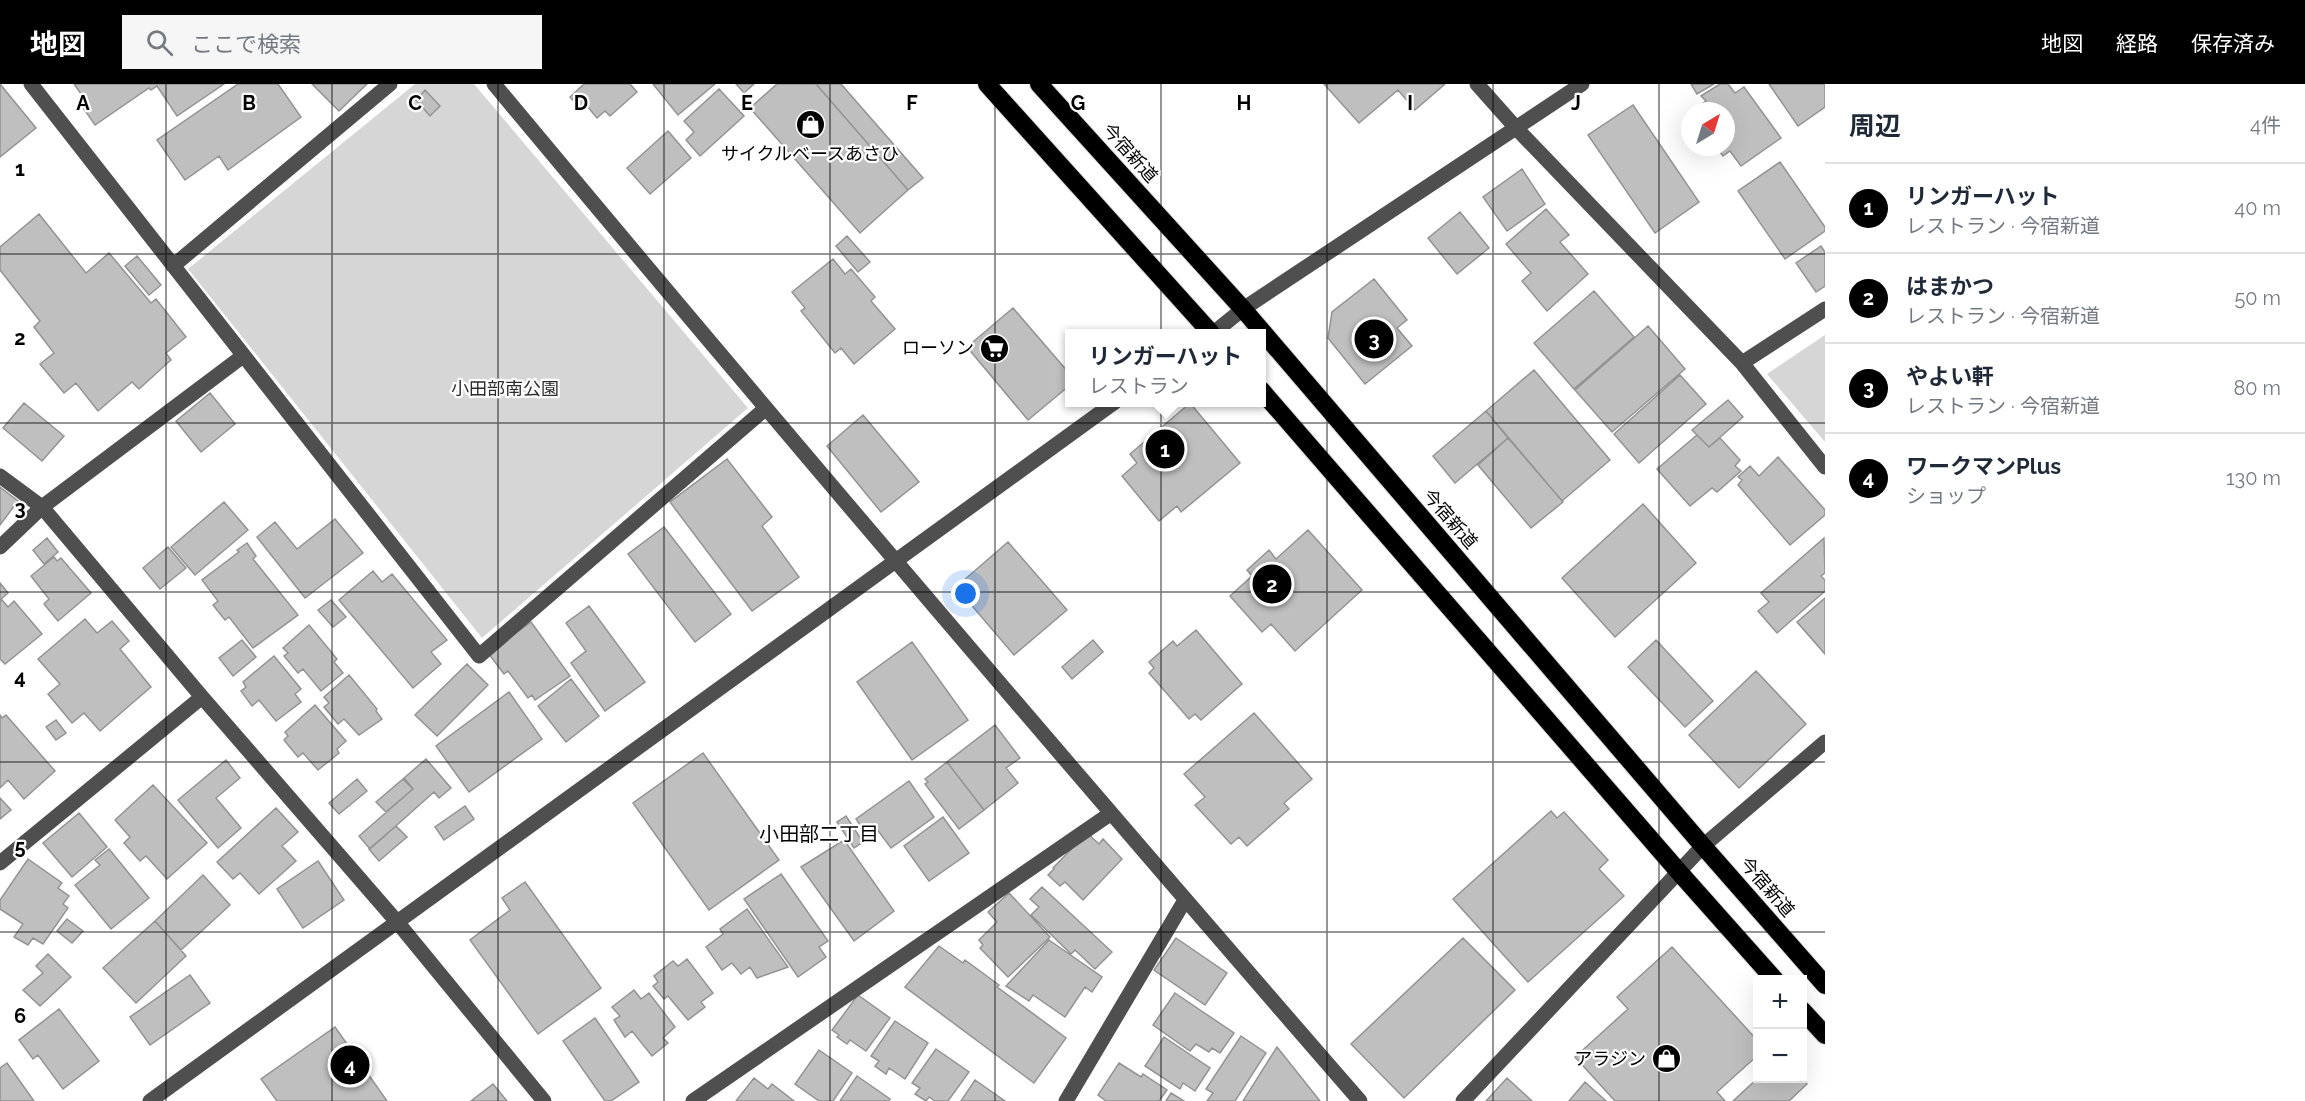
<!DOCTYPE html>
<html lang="ja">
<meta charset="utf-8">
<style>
:root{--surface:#fff;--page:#f6f6f7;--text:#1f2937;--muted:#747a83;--line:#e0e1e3;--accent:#000}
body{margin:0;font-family:Raleway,"Noto Sans JP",sans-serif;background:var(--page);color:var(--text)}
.controls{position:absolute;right:18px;bottom:18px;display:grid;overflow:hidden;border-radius:0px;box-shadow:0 6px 24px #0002}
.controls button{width:54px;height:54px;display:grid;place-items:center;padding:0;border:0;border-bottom:2px solid var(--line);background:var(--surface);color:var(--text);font:30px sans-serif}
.compass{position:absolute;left:1681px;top:18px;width:54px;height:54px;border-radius:50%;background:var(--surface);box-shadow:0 6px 24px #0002;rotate:38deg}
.you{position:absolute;left:966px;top:510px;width:21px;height:21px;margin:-15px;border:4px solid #fff;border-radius:50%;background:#1a73e8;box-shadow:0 0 0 9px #1a73e833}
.badge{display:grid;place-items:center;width:39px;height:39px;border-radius:50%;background:var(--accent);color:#fff;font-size:20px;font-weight:700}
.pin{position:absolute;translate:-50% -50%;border:3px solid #fff;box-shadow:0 2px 6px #0006}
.popup{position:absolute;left:1065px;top:245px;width:201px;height:78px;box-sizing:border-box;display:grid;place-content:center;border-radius:0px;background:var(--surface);filter:drop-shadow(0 2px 4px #0005);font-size:20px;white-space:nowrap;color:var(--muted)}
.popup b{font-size:22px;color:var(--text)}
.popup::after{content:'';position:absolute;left:50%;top:100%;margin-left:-12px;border:12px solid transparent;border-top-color:var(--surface)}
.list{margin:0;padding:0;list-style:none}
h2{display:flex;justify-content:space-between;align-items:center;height:78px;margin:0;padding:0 24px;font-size:26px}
h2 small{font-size:20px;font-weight:400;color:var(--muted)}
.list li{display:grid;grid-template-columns:39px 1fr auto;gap:18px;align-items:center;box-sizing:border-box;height:90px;padding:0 24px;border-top:2px solid var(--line)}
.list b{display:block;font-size:22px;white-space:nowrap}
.list p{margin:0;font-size:20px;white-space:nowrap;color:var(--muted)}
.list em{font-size:20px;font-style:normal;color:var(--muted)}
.icon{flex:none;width:33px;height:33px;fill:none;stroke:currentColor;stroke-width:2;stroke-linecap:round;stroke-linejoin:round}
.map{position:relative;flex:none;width:1825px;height:1017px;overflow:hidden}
header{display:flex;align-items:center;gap:36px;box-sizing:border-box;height:84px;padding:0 30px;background:var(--accent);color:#fff}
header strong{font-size:28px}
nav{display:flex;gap:33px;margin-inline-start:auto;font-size:21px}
.search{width:420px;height:54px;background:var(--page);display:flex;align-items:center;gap:15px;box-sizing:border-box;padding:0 21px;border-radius:0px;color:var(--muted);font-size:22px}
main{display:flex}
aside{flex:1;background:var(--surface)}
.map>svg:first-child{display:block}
.green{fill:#d6d6d6}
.building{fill:#bfbfbf;stroke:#939393;stroke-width:1.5}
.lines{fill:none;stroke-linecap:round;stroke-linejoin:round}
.highway-casing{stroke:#dbdbdb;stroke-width:20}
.minor{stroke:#4f4f4f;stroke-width:15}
.highway{stroke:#000;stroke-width:18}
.grid{fill:none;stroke:#000;stroke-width:1.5;stroke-opacity:0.55}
.labels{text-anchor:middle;stroke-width:4.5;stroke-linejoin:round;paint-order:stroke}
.street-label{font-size:18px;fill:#000;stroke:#fff}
.poi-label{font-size:18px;fill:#000;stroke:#fff;text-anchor:end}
.park-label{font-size:18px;fill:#2d2d2d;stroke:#fff}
.neighbourhood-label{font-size:20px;fill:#000;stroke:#fff}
.grid-label{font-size:20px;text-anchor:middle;font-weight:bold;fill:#000;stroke:#fff;stroke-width:4.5;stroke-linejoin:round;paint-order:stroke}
</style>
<header>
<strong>地図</strong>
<div class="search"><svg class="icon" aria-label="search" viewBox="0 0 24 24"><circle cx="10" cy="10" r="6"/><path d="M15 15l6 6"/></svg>ここで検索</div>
<nav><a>地図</a><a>経路</a><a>保存済み</a></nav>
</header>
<main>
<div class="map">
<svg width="1825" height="1017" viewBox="0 0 1825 1017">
<rect width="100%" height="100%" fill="#fff"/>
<path class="green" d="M415,0H474L748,324L482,554L188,185Z
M1825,251V358L1767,290Z"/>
<path class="building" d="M0,0L36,44L0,73Z
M74,0H224L177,32L157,2L151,6L149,4L95,41L79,18L84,14Z
M238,0H278L301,33L228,86L219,72L185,96L157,56Z
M312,0H367L339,27Z
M584,0H630L637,8L610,32L605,27L597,34L587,22L582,26L570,13Z
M653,0H715L678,31Z
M736,0H754L744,9Z
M777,0H816L908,106L860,149L750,24Z
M816,0H841L923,94L908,106Z
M1324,0H1445L1415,26L1398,6L1359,39Z
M1691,0H1714L1697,10Z
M1720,0H1728L1735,9L1744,3L1781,54L1741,82L1730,67L1723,72L1716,63H1726V27H1698L1696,24L1706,17L1701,12Z
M1769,0H1825V23L1798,42Z
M719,5L744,32L700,72L686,56L694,48L684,37Z
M425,6L440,22L430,32L416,16Z
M1633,21L1699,118L1655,149L1588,51Z
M668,47L691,74L650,110L627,84Z
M1780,78L1825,143V147L1785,175L1738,107Z
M1522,85L1545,120L1507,147L1483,113Z
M1546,125L1569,151L1560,158L1588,190L1547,227L1522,197L1531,189L1506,160Z
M1460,128L1489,164L1457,190L1428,154Z
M39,130L86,189L109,169L151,219L156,215L186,253L166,269L171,276L139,305L132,298L98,327L76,299L64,309L40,280L54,269L34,243L40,237L0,186V163Z
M847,152L870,178L858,188L836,162Z
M1821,162L1825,168V202L1816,208L1796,179Z
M137,172L161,201L149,211L125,182Z
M833,175L845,190L851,185L875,213L871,217L895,245L854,280L841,264L835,269L801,227L805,224L792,208Z
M1374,195L1407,236L1397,244L1412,262L1365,300L1328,254L1332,228Z
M1594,207L1634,253L1574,305L1534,259Z
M1013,224L1069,289V302L1028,336L967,263Z
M1648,242L1685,285L1612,348L1575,306Z
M1534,286L1610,376L1562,417L1486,327Z
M1680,291L1706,320L1639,379L1614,350Z
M210,309L235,340L201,368L176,337Z
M1728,316L1743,333L1709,363L1692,346Z
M24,319L64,352L42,377L3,344Z
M1190,319L1240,379L1181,428L1177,422L1159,437L1122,392L1137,379L1130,370Z
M1486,327L1508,354L1455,399L1433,372Z
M863,331L919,398L881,428L827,362Z
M1697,351L1709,363L1720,354L1740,376L1735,382L1741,387L1717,408L1712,404L1690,422L1657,385Z
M1508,354L1563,418L1531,444L1478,381Z
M1778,373L1825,426V431L1790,461L1738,401L1742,396L1738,393L1750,382L1759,392Z
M727,375L772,433L762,442L799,493L752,527L670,418Z
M0,403L18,417L0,441Z
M224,418L248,446L195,491L171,463Z
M1643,420L1696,479L1615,553L1562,494Z
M335,435L363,469L305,514L257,453L275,438L297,465Z
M664,443L731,530L695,558L628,470Z
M1308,446L1362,506L1295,567L1271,540L1262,548L1230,512L1252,492L1247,486L1269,466L1276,475Z
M47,454L58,468L44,480L33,466Z
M1824,454L1825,489L1821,492L1825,496V507L1777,549L1758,527L1769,518L1761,509Z
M1008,458L1067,526L1014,571L956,503Z
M247,459L256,472L253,475L298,531L253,564L229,533L225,536L213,521L218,517L202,496L239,468L237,466Z
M168,463L186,484L160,505L143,484Z
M54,473L57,477L61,474L91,509L58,537L44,520L49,515L31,492Z
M373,487L382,498L392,490L447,556L431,568L441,580L413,604L339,516Z
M0,499L8,509L0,516Z
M1825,514V570L1797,538Z
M2,516L8,523L14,517L42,550L5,580L0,575V518Z
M331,516L346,533L333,543L318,526Z
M589,522L645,598L605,627L571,579L586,567L566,539Z
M85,535L97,549L112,537L129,557L120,565L151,603L100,647L84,629L72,639L48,610L60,600L38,575Z
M531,538L570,592L535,616L532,611L528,614L508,587L504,590L488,569Z
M309,541L337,575L334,578L343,589L321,607L303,585L298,589L284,572L288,569L283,564Z
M1196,546L1242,600L1201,636L1195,630L1189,635L1149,589L1154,584L1149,578L1173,557L1177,562Z
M242,556L256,573L233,592L219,574Z
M1093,556L1103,568L1072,595L1062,583Z
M1656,556L1713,617L1685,643L1628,583Z
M912,558L968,636L912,676L857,598Z
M274,572L301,605L295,610L301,618L276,637L259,616L252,622L241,607L246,603L243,598Z
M467,580L488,601L437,652L415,631Z
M1756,587L1806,640L1739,704L1689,651Z
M349,591L377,625L376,627L382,635L359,651L344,635L338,640L324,623L329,619L324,613Z
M571,595L599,632L566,658L538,622Z
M509,608L542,655L469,708L436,662Z
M315,621L346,657L337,665L339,669L318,686L303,669L298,673L284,656L288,652L285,648Z
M1254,629L1312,695L1284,719L1289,725L1247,762L1239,753L1231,760L1195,721L1205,713L1184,690Z
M0,631L2,634L6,631L55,687L24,715L8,696L0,704Z
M56,636L66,649L56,656L46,643Z
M995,641L1020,674L1006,684L1018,699L984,726L947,678Z
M703,669L779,776L709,826L633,719Z
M426,675L451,704L439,714L434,708L370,765L359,752L413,705L404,694Z
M226,676L240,694L216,714L241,744L218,764L178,716Z
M947,678L984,726L959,745L925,700L928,698L925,695Z
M357,695L367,707L339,730L329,719Z
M403,695L413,705L386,728L376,718Z
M909,697L934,733L891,764L873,740L864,747L856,735Z
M153,701L207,759L167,795L146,772L140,777L124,759L130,753L115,736Z
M0,714L11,726L0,735Z
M465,722L474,735L444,756L435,743Z
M276,724L298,748L282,762L296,777L259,810L240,789L233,795L217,778Z
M1551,727L1557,734L1564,728L1608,776L1599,785L1624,812L1528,898L1453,815Z
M79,729L107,763L72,793L43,759Z
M846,732L863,758L854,764L837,738Z
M943,733L969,769L929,797L904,762Z
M396,742L407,753L379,777L369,765Z
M1087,749L1099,760L1103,755L1122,775L1083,816L1065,798L1060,802L1048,791L1054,785L1053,784Z
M844,756L894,827L854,857L801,783Z
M109,765L149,814L111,845L75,801L100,781L95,776Z
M28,775L62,799L58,804L69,812L63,820L68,824L43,860L33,854L28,861L14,853L23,840L0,825V816Z
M318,777L344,816L303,844L277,805Z
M781,790L828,857L819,863L826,873L798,893L744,815Z
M203,791L230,821L181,866L155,837Z
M525,798L601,904L538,950L470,856L510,826L502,814Z
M1042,803L1112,868L1095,885L1075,866L1071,870L1031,831L1039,823L1030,815Z
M1009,809L1050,853L1008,893L980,864L983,861L979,856L997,838L988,828Z
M747,825L788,883L757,894L750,883L741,890L732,879L722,886L706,863L723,850L720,845Z
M67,835L83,847L72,859L57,847Z
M155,837L186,872L136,919L103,884Z
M1176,854L1227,889L1205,921L1154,886Z
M1463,854L1515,906L1404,1014L1351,960Z
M1049,856L1102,893L1092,908L1085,903L1065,933L1033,911L1029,917L1006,902Z
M939,862L963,879L965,876L999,901L997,903L1066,954L1034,999L905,903Z
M1672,863L1758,957V971L1717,1008L1725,1017H1615L1575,973L1628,925L1617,913Z
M48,870L71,893L40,922L23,906L43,889L36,882Z
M687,875L713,909L701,918L705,923L688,936L668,912L664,915L653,902L658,898L654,892L673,877L678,882Z
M190,891L210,919L150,961L130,933Z
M634,906L641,915L649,909L675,943L663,954L668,959L652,972L632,947L625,953L614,936L620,932L612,923Z
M1175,909L1234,949L1220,969L1212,964L1209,968L1196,960L1190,967L1153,941Z
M858,911L890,934L866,967L850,956L847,960L837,953L839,951L832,946Z
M59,925L99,977L63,1005L38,971L33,975L19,956Z
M595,934L639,998L611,1017H605L563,957Z
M895,937L928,959L905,995L889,984L886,990L875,982L879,977L871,972Z
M335,943L387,1017H277L261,995Z
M1241,952L1266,969L1235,1017H1207L1213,1009L1206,1005Z
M1164,953L1210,984L1195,1007L1183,999L1180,1005L1145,982Z
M1277,963L1320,1017H1243Z
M936,965L969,988L948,1017H935L929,1013L926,1017L915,1010L920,1004L912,999Z
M819,966L852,989L833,1017H819L795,1000Z
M7,979L34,1017H0V984Z
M1119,979L1141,993L1143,990L1167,1006L1159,1017H1106L1098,1011Z
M857,992L890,1015L889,1017H840Z
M754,994L768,1005L772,1000L794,1017H736Z
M1507,994L1532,1017H1486Z
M1758,994H1802L1807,1000L1789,1017H1733Z
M975,996L1005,1017H961Z
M1585,998L1606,1017H1569Z
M493,1000L507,1017H471Z
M1171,1009L1184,1017H1166Z"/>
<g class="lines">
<defs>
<path id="highway" d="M987,0L1212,250
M1039,0L1243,225L1703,762L1825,901
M1261,306L1679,788L1775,896
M1802,926L1825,951"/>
</defs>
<use href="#highway" class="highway-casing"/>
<path class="minor" d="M31,0L479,572L765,325
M494,0C779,342 1068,681 1360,1017
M1477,0L1517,45L1742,279L1825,383
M173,182L390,0
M1212,250L1243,225L1582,0
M1742,279L1825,225
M0,392L42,423L202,613L398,839L544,1017
M0,463L42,423L243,272
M0,779L202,613
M150,1017C472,786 791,549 1115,318
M693,1017L1110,730
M1066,1017L1185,816
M1463,1017L1703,762L1825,658"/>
<use href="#highway" class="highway"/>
</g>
<path class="grid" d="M166,0V1017M332,0V1017M498,0V1017M664,0V1017M830,0V1017M995,0V1017M1161,0V1017M1327,0V1017M1493,0V1017M1659,0V1017M0,170H1825M0,339H1825M0,508H1825M0,678H1825M0,848H1825"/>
<defs>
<symbol id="shop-disc" viewBox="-11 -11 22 22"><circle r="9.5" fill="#000" stroke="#fff"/><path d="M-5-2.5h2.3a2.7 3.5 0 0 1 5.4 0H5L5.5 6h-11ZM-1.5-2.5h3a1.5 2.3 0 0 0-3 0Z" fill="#fff"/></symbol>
<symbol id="supermarket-disc" viewBox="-11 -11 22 22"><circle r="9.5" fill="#000" stroke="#fff"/><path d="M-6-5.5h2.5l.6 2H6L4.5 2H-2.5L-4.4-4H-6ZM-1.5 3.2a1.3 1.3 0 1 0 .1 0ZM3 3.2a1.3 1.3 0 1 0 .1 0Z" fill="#fff"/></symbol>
</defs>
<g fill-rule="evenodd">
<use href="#shop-disc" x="794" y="24" width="33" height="33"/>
<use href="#supermarket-disc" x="978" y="248" width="33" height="33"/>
<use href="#shop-disc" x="1650" y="958" width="33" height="33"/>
</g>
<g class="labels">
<g class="street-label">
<text transform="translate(1130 69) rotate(48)" y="6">今宿新道</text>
<text transform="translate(1450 435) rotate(49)" y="6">今宿新道</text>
<text transform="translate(1767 803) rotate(49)" y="6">今宿新道</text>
</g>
<g class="poi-label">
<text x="810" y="76" text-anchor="middle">サイクルベースあさひ</text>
<text x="974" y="270">ローソン</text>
<text x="1646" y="981">アラジン</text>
</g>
<g class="park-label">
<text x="505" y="311">小田部南公園</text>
</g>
<g class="neighbourhood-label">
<text x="819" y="757">小田部二丁目</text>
</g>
</g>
<g class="grid-label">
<text x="83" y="26">A</text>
<text x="249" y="26">B</text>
<text x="415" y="26">C</text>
<text x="581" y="26">D</text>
<text x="747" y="26">E</text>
<text x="912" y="26">F</text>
<text x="1078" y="26">G</text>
<text x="1244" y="26">H</text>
<text x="1410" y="26">I</text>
<text x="1576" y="26">J</text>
<text x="20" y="92">1</text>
<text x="20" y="261">2</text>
<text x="20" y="431">3</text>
<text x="20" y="600">4</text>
<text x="20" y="770">5</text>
<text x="20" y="939">6</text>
</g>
</svg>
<div class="controls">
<button>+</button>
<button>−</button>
</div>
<svg class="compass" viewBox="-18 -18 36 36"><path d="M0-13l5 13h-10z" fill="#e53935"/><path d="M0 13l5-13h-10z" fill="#747a83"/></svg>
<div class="you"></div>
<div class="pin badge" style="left:1165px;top:365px">1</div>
<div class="popup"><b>リンガーハット</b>レストラン</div>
<div class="pin badge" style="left:1272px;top:500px">2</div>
<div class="pin badge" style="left:1374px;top:255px">3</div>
<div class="pin badge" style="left:350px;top:981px">4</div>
</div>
<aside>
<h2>周辺<small>4件</small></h2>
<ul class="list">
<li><span class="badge">1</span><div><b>リンガーハット</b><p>レストラン · 今宿新道</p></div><em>40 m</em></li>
<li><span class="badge">2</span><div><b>はまかつ</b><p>レストラン · 今宿新道</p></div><em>50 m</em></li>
<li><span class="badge">3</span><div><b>やよい軒</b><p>レストラン · 今宿新道</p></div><em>80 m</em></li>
<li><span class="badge">4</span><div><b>ワークマンPlus</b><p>ショップ</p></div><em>130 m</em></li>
</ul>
</aside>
</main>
